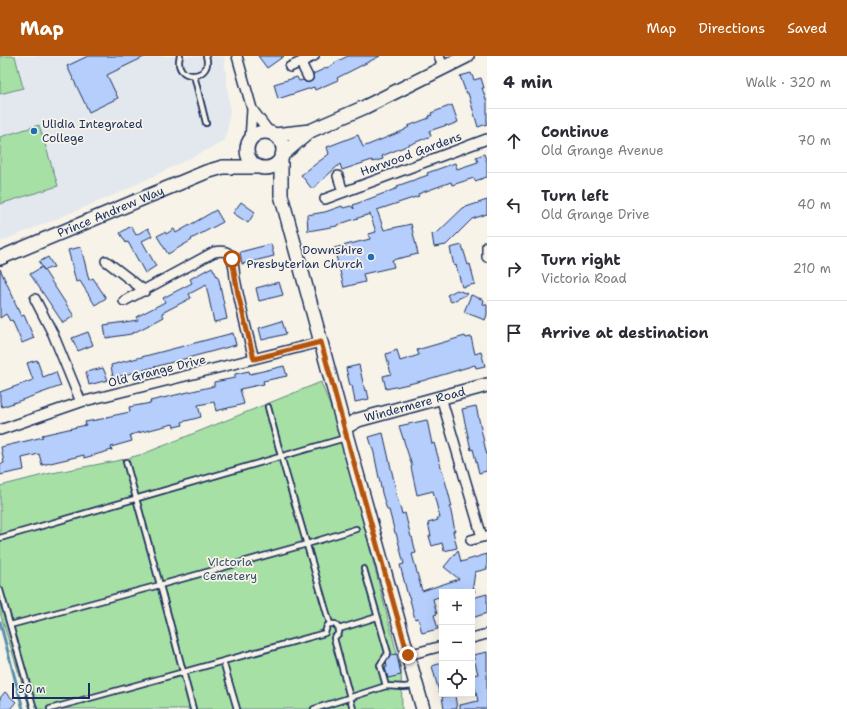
<!DOCTYPE html>
<meta charset="utf-8">
<style>
:root{--surface:#fff;--page:#f2f2f3;--text:#2b2b33;--muted:#7c7c81;--line:#e1e1e2;--accent:#b45309}
body{margin:0;font-family:"Shantell Sans",sans-serif;background:var(--page);color:var(--text)}
.controls{position:absolute;right:12px;bottom:12px;display:grid;overflow:hidden;border-radius:0px;box-shadow:0 4px 16px #0002}
.controls button{width:36px;height:36px;display:grid;place-items:center;padding:0;border:0;border-bottom:1px solid var(--line);background:var(--surface);color:var(--text);font:20px sans-serif}
.scale{position:absolute;left:12px;bottom:10px;width:78px;box-sizing:border-box;padding-left:4px;border:2px solid #1b2f5e;border-top:0;font-size:11px;line-height:14px;white-space:nowrap;color:#1b2f5e;-webkit-text-stroke:3px #f7f3e8;paint-order:stroke}
.stop{position:absolute;width:12px;height:12px;margin:-9px;border:3px solid #b45309;border-radius:50%;background:#fff}
.stop.end{background:#b45309;border-color:#fff;box-shadow:0 1px 4px #0008}
.list{margin:0;padding:0;list-style:none}
h2{display:flex;justify-content:space-between;align-items:center;height:52px;margin:0;padding:0 16px;font-size:17px}
h2 small{font-size:13px;font-weight:400;color:var(--muted)}
.list li{display:grid;grid-template-columns:26px 1fr auto;gap:12px;align-items:center;box-sizing:border-box;height:64px;padding:0 16px;border-top:1px solid var(--line)}
.list b{display:block;font-size:15px;white-space:nowrap}
.list p{margin:0;font-size:13px;white-space:nowrap;color:var(--muted)}
.list em{font-size:13px;font-style:normal;color:var(--muted)}
.icon{flex:none;width:22px;height:22px;fill:none;stroke:currentColor;stroke-width:2;stroke-linecap:round;stroke-linejoin:round}
.map{position:relative;flex:none;width:487px;height:653px;overflow:hidden}
header{display:flex;align-items:center;gap:24px;box-sizing:border-box;height:56px;padding:0 20px;background:var(--accent);color:#fff}
header strong{font-size:19px}
nav{display:flex;gap:22px;margin-inline-start:auto;font-size:14px}
main{display:flex}
aside{flex:1;background:var(--surface)}
.map>svg:first-child{display:block}
.built{fill:#e3e8ee}
.green{fill:#a7e0a5;stroke:#618882}
.lines{fill:none;stroke-linecap:round;stroke-linejoin:round}
.stream{stroke:#5990ab;stroke-width:3}
.building{fill:#b5cefc;stroke:#1b2f5e}
.lane-casing{stroke:#1b2f5e;stroke-width:8}
.street-casing{stroke:#1b2f5e;stroke-width:12}
.secondary-casing{stroke:#1b2f5e;stroke-width:16}
.lane{stroke:#f7f3e8;stroke-width:4.5}
.street{stroke:#f7f3e8;stroke-width:9}
.secondary{stroke:#f7f3e8;stroke-width:13}
.route{stroke:#b45309;stroke-width:5}
.poi-dot{fill:#1f6fb2;stroke:#f7f3e8;stroke-width:1.5}
.labels{text-anchor:middle;stroke-width:3.5;stroke-linejoin:round;paint-order:stroke}
.poi-label{font-size:12px;fill:#1b2f5e;stroke:#f7f3e8;text-anchor:start}
.street-label{font-size:12px;fill:#1b2f5e;stroke:#f7f3e8}
.park-label{font-size:12px;fill:#37526c;stroke:#f7f3e8}
</style>
<header>
<strong>Map</strong>
<nav><a>Map</a><a>Directions</a><a>Saved</a></nav>
</header>
<main>
<div class="map">
<svg width="487" height="653" viewBox="0 0 487 653">
<rect width="100%" height="100%" fill="#f7f3e8"/>
<filter id="ink" filterUnits="userSpaceOnUse"><feTurbulence type="fractalNoise" baseFrequency=".025" numOctaves="2"/><feDisplacementMap in="SourceGraphic" scale="8" xChannelSelector="R" yChannelSelector="G"/><feConvolveMatrix kernelMatrix="1 2 1 2 8 2 1 2 1" color-interpolation-filters="sRGB"/></filter>
<g filter="url(#ink)">
<path class="built" d="M0,0H224L230,54L227,77L225,84L215,90L119,137L0,186Z"/>
<path class="green" d="M0,0H15L23,32L0,38Z
M39,69L58,130L0,148V81Z
M321,326L339,374L401,613L402,653H30L0,557V430L47,418L121,404L143,398Z"/>
<g class="lines">
<path class="stream" d="M0,566L23,653"/>
</g>
<path class="building" d="M88,0H146L107,19L118,42L89,56L67,10Z
M258,0H284L267,12Z
M348,0H380L337,22L338,24L315,34L314,31L278,43L274,28L297,21L299,25L303,24L305,26H310L313,24V18L335,8L334,7Z
M471,17L474,24L481,22L484,32H482L487,46V68L478,71L468,37H466L460,20Z
M452,49L458,66L448,70L447,69L429,75L431,80L382,100L383,103L373,106L372,104L342,114L340,108L312,133L301,119L329,98L327,91L358,79L363,91L405,74V73L409,71L408,70L429,62V60L432,59L431,57Z
M484,98L487,106V121L475,125L474,122L452,129L451,126L418,138L419,140L377,154L384,174L411,168L418,198L392,204L394,211L363,218L365,226L344,231L334,192L370,183L369,178L376,176L370,158L337,169V170L308,175L307,159L325,156L342,150L343,152L351,150L354,153L353,149L398,132L397,130L428,119L427,117L455,107L457,113L478,106L476,101Z
M487,144V158L472,163L446,189L434,191L432,178L437,177L463,152Z
M241,146L255,156L248,167L233,157Z
M216,154L223,166L191,183L192,184L168,198L157,180L165,176L166,178L174,173L176,177Z
M131,170L136,179L148,172L152,180L142,185L156,210L145,217L128,186L126,187L120,177Z
M271,188L274,200L242,208L240,196Z
M462,189L468,209L470,208L475,228L462,231L456,209L454,210L450,192Z
M81,191L89,224L93,222L106,242L95,249L80,225L76,226L70,201L68,194Z
M48,201L54,211L44,214L39,206Z
M42,211L74,260L63,267L30,218Z
M212,211L219,224L227,263L214,266L206,229L189,238L191,242L162,257L164,261L153,267L131,278L106,282L104,269L138,264L136,261L165,246L163,242L192,227L190,223Z
M0,213L15,245H14L21,260L24,259L34,282L22,287L12,264L10,265L6,258L0,262Z
M279,226L283,239L259,245L256,232Z
M457,234L468,238L451,246L447,239Z
M471,239L484,244L483,248L487,249V259L485,264L464,256Z
M282,265L286,278L262,284L259,272Z
M88,276L93,289L78,295L72,282Z
M233,277L236,289L113,322L111,309Z
M465,280L466,282L471,281L475,298L481,296L485,310L476,312L475,309L422,325L386,333L383,320L391,318L386,298L397,294L400,305L419,299L417,294Z
M37,304L43,321L56,316L61,330L2,351L0,346V336L33,324L27,307Z
M359,309L365,335L367,334L369,343L355,346L352,329L350,330L346,312Z
M284,310L287,320L263,325L264,328L240,333L244,348L216,355L214,346L198,349L201,361L182,366L183,369L174,371L173,368L130,379L132,385L111,391L112,394L84,402V399L42,409L39,398L22,402L24,414L0,419V408L4,407L1,391L43,381L42,379L86,369L85,366L107,362L106,361L130,356L129,351L151,347L150,345L214,330V326L235,322V318L249,315L250,318Z
M103,312L108,324L89,329L86,316Z
M476,350L487,400V415L479,417L473,393L471,394L462,353Z
M427,364L432,388L434,387L448,435L452,451H450L455,475H453L457,492L444,495L442,487L432,490L429,480H431L428,467L438,464L437,462H440L433,435L417,439L411,411L412,410L399,370Z
M383,377L396,434L395,435L402,458L405,457L411,481H412L416,497L412,498L422,535L459,523L444,511L458,494L461,506L487,498V513L475,516L473,530L475,536H460L459,533L448,536H442V540L433,543L437,558L434,559L438,573L422,577L418,562L415,563L409,540H408L400,509L404,508L396,477H395L389,454H387L382,437L374,397L369,381Z
M487,538V557L472,562V542Z
M487,596V653H460V649L478,645L474,628H472V619L478,618L473,599Z
M397,598L401,619L388,622L385,612L387,611L386,606L391,599Z
M442,607V635L439,636L432,610Z
M5,636L16,646L10,653H0V642Z
M455,639L457,653H444L442,641Z"/>
<g class="lines">
<defs>
<path id="lane" d="M180,0C172,26 214,25 206,0
M194,19L206,67
M268,351L281,400L330,568
M0,482L345,382
M0,534L34,653
M10,569L160,529L126,406
M339,573V577L334,582L353,653
M223,605L237,653
M386,630L404,631L414,630
M50,653L325,577L327,570L330,568H335L339,573L377,561
M193,653L160,529L307,488L356,473
M314,653L386,630L380,609L388,597L364,513"/>
<path id="street" d="M237,0L252,53L250,84
M439,0L444,13
M301,7L308,21
M290,11L314,0
M252,53L270,77
M338,120L343,136
M325,143L487,83
M487,190V201
M106,205L145,235
M35,243L53,278L81,346
M124,245L214,196C219,195 225,194 229,198C234,204 234,214 235,222C240,249 247,276 254,303
M441,341L482,481L487,480
M0,374L81,346L321,286
M471,484L482,481
M472,582L487,578
M408,599L442,590"/>
<g id="secondary">
<circle cx="265" cy="94" r="18"/>
<path d="M275,79L310,75L365,51L467,0"/>
<path d="M283,98L310,75"/>
<path d="M281,103V139L347,382L423,653"/>
<path id="s1" d="M0,202L206,116L223,111H256"/>
<path id="s2" d="M344,372L358,364L487,329"/>
</g>
</defs>
<use href="#lane" class="lane-casing"/>
<use href="#street" class="street-casing"/>
<use href="#secondary" class="secondary-casing"/>
<use href="#lane" class="lane"/>
<use href="#street" class="street"/>
<use href="#secondary" class="secondary"/>
</g>
</g>
<g class="lines" filter="url(#ink)">
<path class="route" d="M232,203L238,238L254,303L321,286L347,382L408,599"/>
</g>
<g class="poi-dot">
<circle cx="34" cy="75" r="4"/>
<circle cx="371" cy="201" r="4"/>
</g>
<g class="labels">
<g class="poi-label">
<text x="42" y="72">Ulidia Integrated<tspan x="42" dy="14">College</tspan></text>
<text x="363" y="198" text-anchor="end">Downshire<tspan x="363" dy="14">Presbyterian Church</tspan></text>
</g>
<g class="street-label">
<text transform="translate(411 98) rotate(-20)" y="4">Harwood Gardens</text>
<text dy="4" stroke="none"><textPath href="#s1" startOffset="120">Prince Andrew Way</textPath></text>
<text transform="translate(157 315) rotate(-14)" y="4">Old Grange Drive</text>
<text dy="4" stroke="none"><textPath href="#s2" startOffset="75">Windermere Road</textPath></text>
</g>
<g class="park-label">
<text x="230" y="510">Victoria<tspan x="230" dy="14">Cemetery</tspan></text>
</g>
</g>
</svg>
<div class="controls">
<button>+</button>
<button>−</button>
<button><svg class="icon" aria-label="locate" viewBox="0 0 24 24"><circle cx="12" cy="12" r="6"/><path d="M12 2v4M12 18v4M2 12h4M18 12h4"/></svg></button>
</div>
<div class="scale">50 m</div>
<div class="stop" style="left:232px;top:203px"></div>
<div class="stop end" style="left:408px;top:599px"></div>
</div>
<aside>
<h2>4 min<small>Walk · 320 m</small></h2>
<ul class="list">
<li><svg class="icon" aria-label="ahead" viewBox="0 0 24 24"><path d="M12 20V5M6 11l6-6 6 6"/></svg><div><b>Continue</b><p>Old Grange Avenue</p></div><em>70 m</em></li>
<li><svg class="icon" aria-label="left" viewBox="0 0 24 24"><path d="M17 20v-9H6M10 6l-5 5 5 5"/></svg><div><b>Turn left</b><p>Old Grange Drive</p></div><em>40 m</em></li>
<li><svg class="icon" aria-label="right" viewBox="0 0 24 24"><path d="M7 20v-9h11M14 6l5 5-5 5"/></svg><div><b>Turn right</b><p>Victoria Road</p></div><em>210 m</em></li>
<li><svg class="icon" aria-label="arrive" viewBox="0 0 24 24"><path d="M6 21V4h12l-3 4 3 4H6"/></svg><div><b>Arrive at destination</b></div></li>
</ul>
</aside>
</main>
